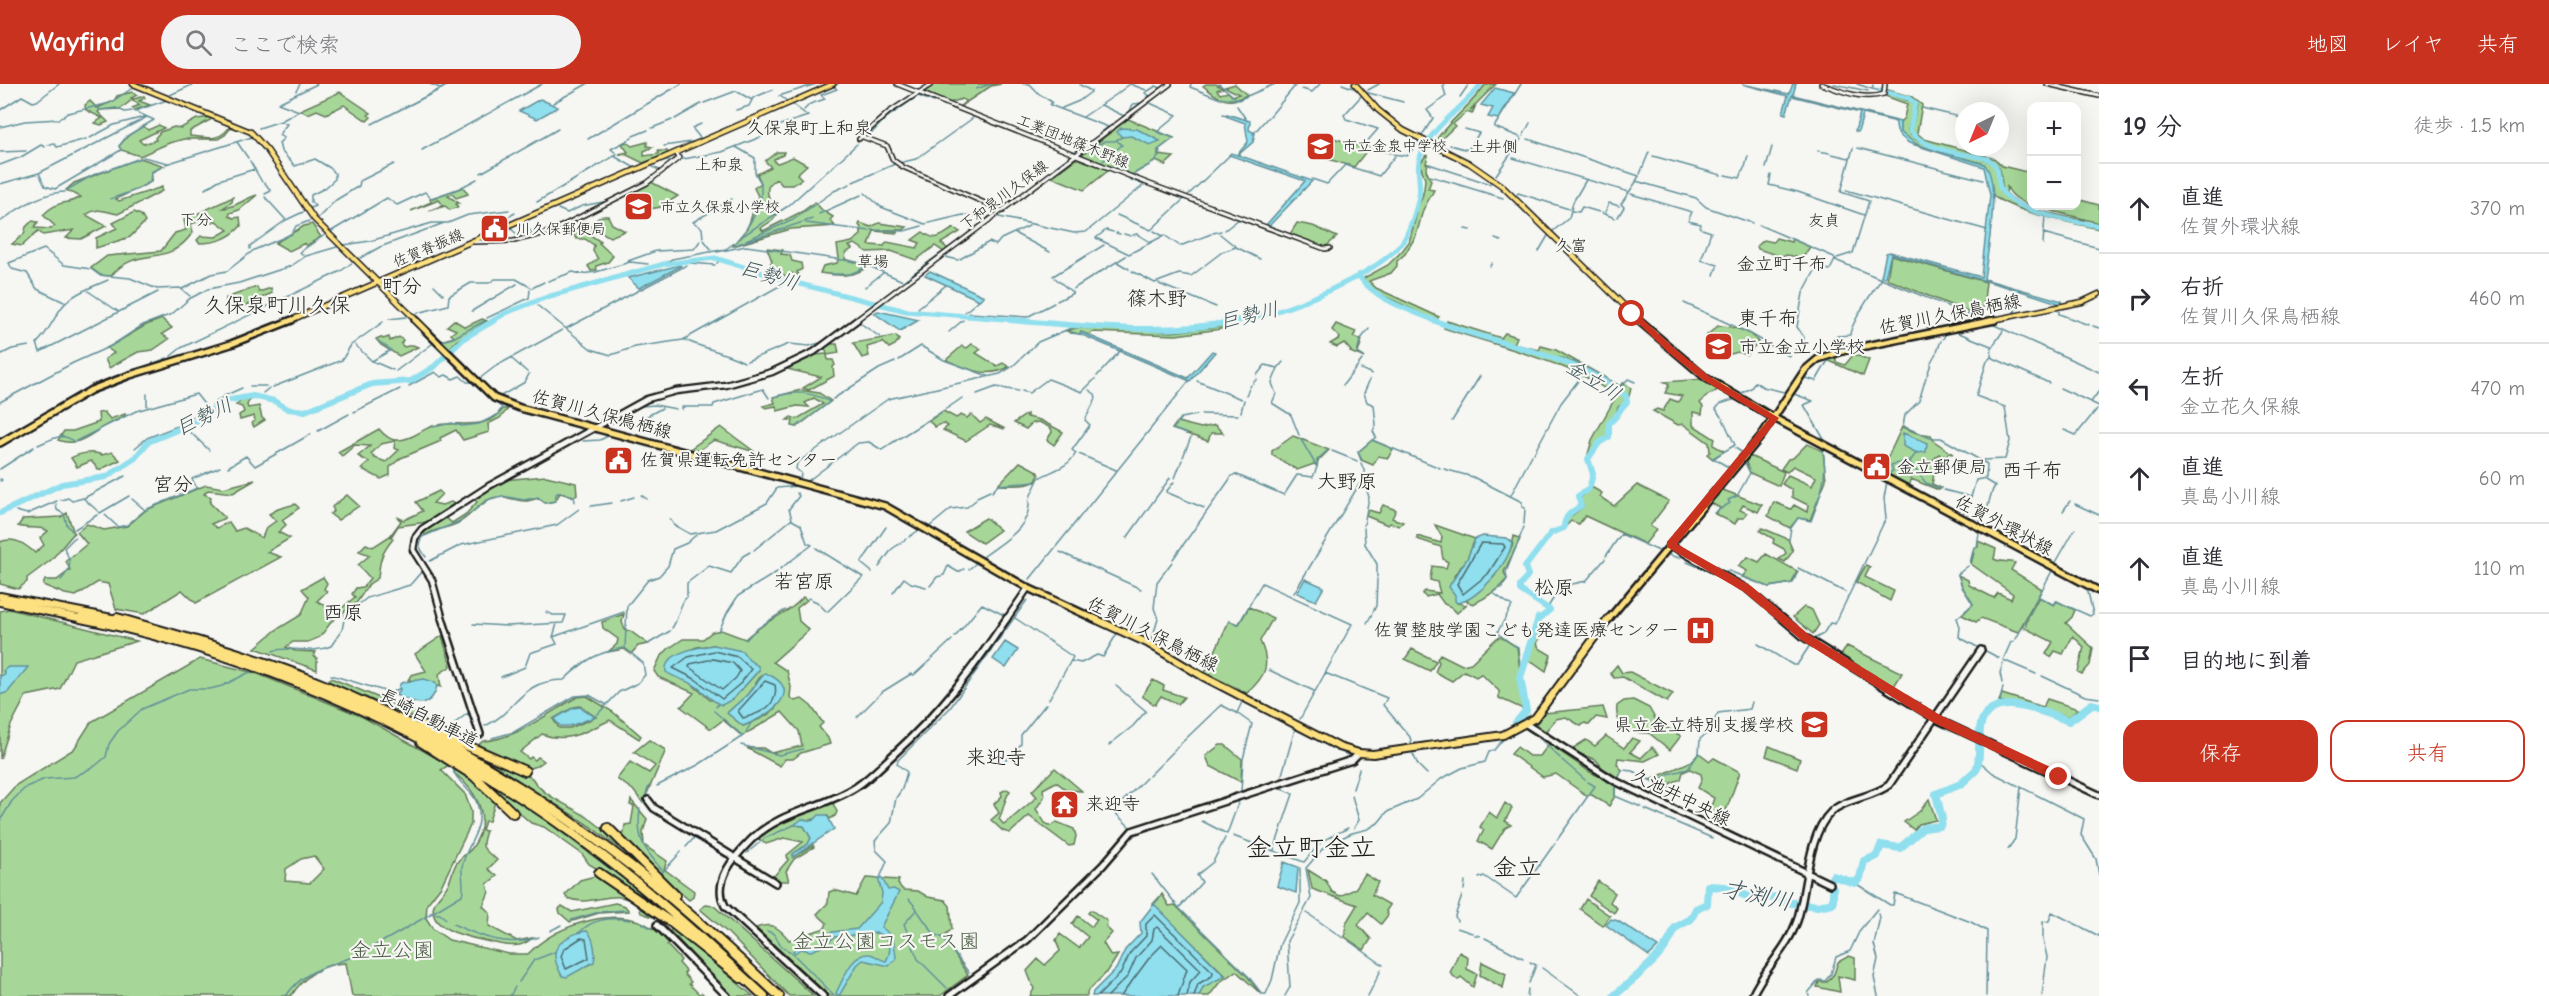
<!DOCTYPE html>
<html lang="ja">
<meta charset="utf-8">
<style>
:root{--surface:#fff;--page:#f2f2f3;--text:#2b2b33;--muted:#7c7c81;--line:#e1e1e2;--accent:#c8321e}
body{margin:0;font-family:"Comic Neue","Klee One",sans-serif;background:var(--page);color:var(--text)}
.controls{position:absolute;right:18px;top:18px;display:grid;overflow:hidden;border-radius:12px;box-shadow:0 6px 24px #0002}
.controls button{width:54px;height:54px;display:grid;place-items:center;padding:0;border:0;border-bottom:2px solid var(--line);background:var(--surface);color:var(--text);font:30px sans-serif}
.compass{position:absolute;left:1955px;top:18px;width:54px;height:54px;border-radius:50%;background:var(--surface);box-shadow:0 6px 24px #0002;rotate:223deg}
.stop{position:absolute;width:18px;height:18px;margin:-14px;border:4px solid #c8321e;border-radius:50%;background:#fff}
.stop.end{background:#c8321e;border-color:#fff;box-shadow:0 2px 6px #0008}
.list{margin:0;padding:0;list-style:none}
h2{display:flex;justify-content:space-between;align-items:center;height:78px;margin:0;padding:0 24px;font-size:26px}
h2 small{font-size:20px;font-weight:400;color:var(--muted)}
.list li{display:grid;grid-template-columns:39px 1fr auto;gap:18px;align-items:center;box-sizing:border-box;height:90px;padding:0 24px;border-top:2px solid var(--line)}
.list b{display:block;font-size:22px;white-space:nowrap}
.list p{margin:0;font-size:20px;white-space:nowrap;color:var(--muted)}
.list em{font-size:20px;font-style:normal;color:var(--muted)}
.actions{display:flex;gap:12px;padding:18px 24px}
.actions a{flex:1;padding:14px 0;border:2px solid var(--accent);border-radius:18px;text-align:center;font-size:21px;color:var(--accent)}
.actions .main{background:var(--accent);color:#fff}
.icon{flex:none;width:33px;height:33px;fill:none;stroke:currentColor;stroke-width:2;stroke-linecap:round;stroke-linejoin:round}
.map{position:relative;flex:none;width:2099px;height:912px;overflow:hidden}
header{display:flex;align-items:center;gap:36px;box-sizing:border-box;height:84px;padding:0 30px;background:var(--accent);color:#fff}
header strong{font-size:28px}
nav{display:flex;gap:33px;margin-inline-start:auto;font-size:21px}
.search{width:420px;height:54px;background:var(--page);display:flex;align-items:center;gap:15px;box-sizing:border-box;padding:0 21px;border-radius:33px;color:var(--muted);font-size:22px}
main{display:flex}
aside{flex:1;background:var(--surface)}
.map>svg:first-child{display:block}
.green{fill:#a7d798;stroke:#627a5a;stroke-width:1.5;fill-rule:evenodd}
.water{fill:#90dfee;stroke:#62919a;stroke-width:1.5}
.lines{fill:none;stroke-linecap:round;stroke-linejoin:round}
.shore{stroke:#4a6a70;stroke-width:1.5}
.stream{stroke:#62919a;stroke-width:1.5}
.river-far2{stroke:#90dfee;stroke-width:5}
.river-far1{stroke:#90dfee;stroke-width:6}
.river{stroke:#90dfee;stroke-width:8}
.secondary-far2-casing{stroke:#1c1c1c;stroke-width:6}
.secondary-far1-casing{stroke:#1c1c1c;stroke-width:9}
.secondary-casing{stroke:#1c1c1c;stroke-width:10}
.primary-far2-casing{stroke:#1c1c1c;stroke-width:7}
.primary-far1-casing{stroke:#1c1c1c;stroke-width:10}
.primary-casing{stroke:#1c1c1c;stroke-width:10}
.highway-far1-casing{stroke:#1c1c1c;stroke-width:10}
.highway-casing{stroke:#1c1c1c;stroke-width:12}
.secondary-far2{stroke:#f6f6f2;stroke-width:3}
.secondary-far1{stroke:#f6f6f2;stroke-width:4.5}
.secondary{stroke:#f6f6f2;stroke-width:5}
.primary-far2{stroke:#fde080;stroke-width:4}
.primary-far1{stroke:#fde080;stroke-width:5}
.primary{stroke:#fde080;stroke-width:6}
.highway-far1{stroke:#fde080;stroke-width:6}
.highway{stroke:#fde080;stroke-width:8}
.route{fill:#c8321e}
.labels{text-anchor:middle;stroke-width:4.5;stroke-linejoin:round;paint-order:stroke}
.far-street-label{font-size:15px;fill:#1c1c1c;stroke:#f6f6f2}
.far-poi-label{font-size:15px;fill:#1c1c1c;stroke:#f6f6f2;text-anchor:start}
.far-neighbourhood-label{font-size:16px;fill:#1c1c1c;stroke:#f6f6f2}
.far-quarter-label{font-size:18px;fill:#1c1c1c;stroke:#f6f6f2}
.street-label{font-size:18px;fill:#1c1c1c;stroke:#f6f6f2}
.poi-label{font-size:18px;fill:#1c1c1c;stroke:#f6f6f2;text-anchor:start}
.water-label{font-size:20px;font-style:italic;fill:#3f565b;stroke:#f6f6f2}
.neighbourhood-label{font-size:20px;fill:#1c1c1c;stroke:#f6f6f2}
.quarter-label{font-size:21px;fill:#1c1c1c;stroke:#f6f6f2}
.near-park-label{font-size:21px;fill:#4d5d47;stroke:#f6f6f2}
.near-neighbourhood-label{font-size:24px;fill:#1c1c1c;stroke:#f6f6f2}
.near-water-label{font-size:24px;font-style:italic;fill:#3f565b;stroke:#f6f6f2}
.near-quarter-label{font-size:26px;fill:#1c1c1c;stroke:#f6f6f2}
</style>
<header>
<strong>Wayfind</strong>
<div class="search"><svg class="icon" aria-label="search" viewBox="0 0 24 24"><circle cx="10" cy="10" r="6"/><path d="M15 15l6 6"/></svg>ここで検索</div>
<nav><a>地図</a><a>レイヤ</a><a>共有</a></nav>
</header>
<main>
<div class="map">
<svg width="2099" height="912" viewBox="0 0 2099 912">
<rect width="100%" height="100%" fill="#f6f6f2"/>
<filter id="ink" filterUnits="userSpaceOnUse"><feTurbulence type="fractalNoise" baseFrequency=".0167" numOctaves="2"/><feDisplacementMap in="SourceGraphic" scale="12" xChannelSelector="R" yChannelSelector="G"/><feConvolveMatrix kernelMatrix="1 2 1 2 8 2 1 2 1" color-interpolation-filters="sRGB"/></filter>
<g filter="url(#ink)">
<path class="green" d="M935,0H1001L991,2L959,23L966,17L962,15L949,19L924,8Z
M1206,0H1216L1223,4L1217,6L1220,10L1228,8L1232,12L1239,10L1225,3L1235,0L1247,11C1226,22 1219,14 1203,2Z
M1496,0L1470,26L1475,23L1472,30L1467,28L1453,40L1455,42L1436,60L1434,59C1448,37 1470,23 1485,1Z
M1888,6L1912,13L1922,21L1917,49L1924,55L1983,71L1995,75L2002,82L2031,89V121C2018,117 2011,112 2007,103L2006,109C2024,128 2060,130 2085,137C2065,132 2019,126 2006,111C1996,98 2009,85 1989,76C1969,66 1923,67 1911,48L1917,21L1909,14L1888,9Z
M132,8L137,11L131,14L134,15L144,12L145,14L139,17L150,21L135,26L132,24L140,21L132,16L120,25L100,26L98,28L108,38L101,41L95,39L102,34L86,26L85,21L90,17L97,24L114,17L117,12Z
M340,8L371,29L368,31L371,33L367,37L344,21L326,30L317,26L308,30L300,26Z
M1887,10L1912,18L1914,22L1908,47C1918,68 1968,67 1988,77C2004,85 1993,101 2004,112C2018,127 2077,137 2099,143V145C2066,137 2025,131 1996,114C1987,108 1992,88 1984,80C1967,74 1907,64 1900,48C1899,46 1900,40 1900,38L1904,34L1907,20L1885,12Z
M211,33L214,34L190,47V52C207,54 222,58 231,40L233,41L225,51L218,55H184L169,59L140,72L121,66L119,62L128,52L143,42L148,46L159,41L164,44L139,56L143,60L156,56L155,54L160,48L174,43L181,44L197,35Z
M1128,35L1174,54L1158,66V71L1174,73L1165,81L1156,77L1132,91L1083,72V70Z
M1327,52L1368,65L1354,83L1328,75L1331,70L1316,65Z
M626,58L632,62L647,58V62L653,63L644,67V72L659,70L658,67H667L668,70L643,79L627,71L619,70L628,68L622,60Z
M777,68H784L783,71L774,75V78L778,79L793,73L807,81L797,90L802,95L792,101H782L777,95C761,102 769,115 775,126L779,128L773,136L761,144L763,147L803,127L815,118L822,126L833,133L830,136L835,142L791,145L733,162C735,157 743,150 747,144C753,133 753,122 758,112L754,104L761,99L757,90L771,83L765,77Z
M1426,71L1428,72L1426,79L1428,80L1426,86L1431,97L1428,105L1434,106L1423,126L1416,152L1405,170L1397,177V182L1391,189L1369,197L1376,204L1439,233L1435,236L1369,205L1362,195L1388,181L1402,167L1409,158L1417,129L1415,127L1422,114L1424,105L1425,95L1420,80Z
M140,74L164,82L152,88L151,98L116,115L119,117L162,103V107L118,130C105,128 98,122 86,131L106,142L81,155L66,154L74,146L43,151L38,147L22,162L12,160L24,150L26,143L32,137L38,138L34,144L51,145L55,142L43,131C60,114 66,122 81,113L66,106L74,99Z
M1076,75H1079L1109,86L1084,106L1052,93Z
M651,98L678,112L661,123L650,125L635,115L632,108Z
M463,103L468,110L456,114L452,110L448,112L459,119L456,120L458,123L450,126L445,122L429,127L443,121L439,116L411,127L431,118L430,115Z
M257,111L239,126L230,129L229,132L234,134L240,133L241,142C229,155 216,159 199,159L197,156L201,152L216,153L228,146L216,137L204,140L200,137L191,140L193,148C166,187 139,159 111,192L100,191L91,184L107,172L161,167L175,149L186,146L184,136L233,113L232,118L223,124C235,124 245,114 257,111Z
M2077,115L2099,121V139L2034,122H2076Z
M134,128L141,131L145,138L130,153L96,164V154L117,144L113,139Z
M602,132H608L612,140L625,147L610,153L597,146L590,151L601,158L599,159L613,172L608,178L596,182L597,186L591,187L588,182L598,175L593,167L594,161L585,155H577L573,151L599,138L597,135Z
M860,139L871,143L879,139L907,143L903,146H884L898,147L897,149L874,147L869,161L884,162L887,158L917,164L920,159L912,156L923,148C938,159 941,151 954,144L960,148L941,159L948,165L944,168L935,162L916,176L891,167L867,168L855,160L849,162L852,165L846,169L845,175L869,182C853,194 839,192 820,189L823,182L837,179L839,174L837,161L852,158L861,151V144L859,141Z
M1297,139L1313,142L1337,153L1325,163L1290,150Z
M312,140L321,153L306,162L305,159L289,167L275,159L304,142Z
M1776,154L1791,158L1792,155L1810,163L1802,174L1787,171L1782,173L1758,165L1757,162L1764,156L1773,158Z
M767,164L783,166L781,170L790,171L792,177L801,179L802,185L797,188L800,192L791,189L787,193L769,182L772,177Z
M1891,171L1986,198L1982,234L1887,195Z
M257,203L259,208L271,204L272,209L239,225L233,218H226V214Z
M162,235L172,244L162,250L169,255L153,266L138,268L109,284L105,275L114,269L107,264L146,241Z
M482,235L487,237L456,257L449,265L440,257L454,253L451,250L456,246L447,242L454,236L465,243Z
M1447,237L1501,254L1505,249L1517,253L1514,260L1539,266L1541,262L1556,266L1620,302L1623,299L1631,304L1629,312L1566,275L1535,268L1447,241Z
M1336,240L1356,248L1353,253L1362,256L1358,269L1365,274L1350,268L1351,267L1344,259L1337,263L1330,260L1340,254L1332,246Z
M1227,242L1229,244L1176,251L1092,248L1089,251L1081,248L1079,250L1066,247L1076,244L1172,248Z
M1446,242L1472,252L1566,277L1624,311L1625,319L1618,323L1615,333L1607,340V352C1598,357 1596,365 1588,370L1592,356L1614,316C1604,287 1476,256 1444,244Z
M1718,242C1732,242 1750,246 1758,258L1747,271L1738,268L1731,270L1709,260L1707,251Z
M896,252L899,256L895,261L889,264L883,258L867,263L869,272L862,274L853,259Z
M381,253L383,255L389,253L390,257L399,253L403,256L401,260L404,263L413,261L418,263L399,272L381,261L376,255Z
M830,260H837L839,269L827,271L828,276H833L835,281L833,283L834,292L809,306L803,304L821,293L787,285L814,271L827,270L825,264Z
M972,260L981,265L976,269L997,282L1003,279L1009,283C987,295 968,285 946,276L962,262L967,264Z
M1854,270L1869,276L1863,292L1827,276L1833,273L1836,275V278L1845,281Z
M1704,295L1720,305L1708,311L1700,319L1703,323L1702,330L1693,328V341L1715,355L1713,361L1724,367L1713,375L1707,370L1710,368L1709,359L1683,340L1678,341L1653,327L1657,325L1663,327L1670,315L1678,318L1682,312L1665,309L1669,301L1664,298Z
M801,306L819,309L831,317L797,343L792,342L793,336H787L791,333L797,335L823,320L814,314L805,319L809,323L797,322L777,327L776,322L766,324L763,322L775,319L773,313Z
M250,315L247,321L248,324L259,322L262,334L265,336L254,343L252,339L255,337L254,332L240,336L239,331L244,328L242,323L236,321L241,316Z
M503,325H508L500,334L488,340L489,348L463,356L456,346L440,354L441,357L401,374L390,383V391L381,395L362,385L369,378L358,372L370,362L355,361L342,372L338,368L379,345C384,351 390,357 398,356C414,355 420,346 433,342C456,335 486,349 503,325ZM395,357L394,364L399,366L386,378L375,374L371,370L381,360Z
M943,327L956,334L961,331L967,334L971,330L980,339L986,335L1005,345L990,341L966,357L943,346L948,342L943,339L935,343L929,337Z
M104,328L110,335L125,330V332C118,336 109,339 103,343C87,353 77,363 58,356L64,347H73L99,338L98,329Z
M1027,330V333L1040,336L1063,348L1054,361L1047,356L1052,348L1051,344L1039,338L1032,339L1026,345L1014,339Z
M1177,338L1201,344L1215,341L1223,349H1211L1208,357L1172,345Z
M721,343L755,368L714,356L698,367L690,365Z
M1902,343L1917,349L1931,351L1934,357L1953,370L1948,369L1946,374L1939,370L1932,377L1936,380L1932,400L1941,404L1939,406L1911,395L1910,400L1905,401L1884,390L1887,375Z
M1293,352L1329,366L1318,377L1317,382L1314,380L1297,386L1272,371V367Z
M1372,356L1393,365L1388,374L1378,372L1373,381L1361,376L1358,368Z
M1807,360L1823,367L1826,396L1810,436L1798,434L1790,444L1768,432L1774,418L1791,425L1794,421L1807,428L1808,421L1792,413V406L1782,400L1788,391L1812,402L1816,393L1793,382L1787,388L1781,385L1788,375L1793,374Z
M112,368L120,376L99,386L91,377L77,383L71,374C79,369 93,367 102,371Z
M1750,372L1784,388L1779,402L1750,389L1746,378Z
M1020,378L1037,387L1039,391L1036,397C1025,403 1010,401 998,401Z
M546,392L576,399L577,411L574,413L560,409L555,417L545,419L538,414C520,421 517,414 501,413C481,412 472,434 456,440C445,445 437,444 425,451L424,449L445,433L452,439L466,430L477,418L473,414L503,396Z
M255,396L233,409L208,406L204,410L211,413L210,419L225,434L211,440L217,444L229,438L235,447L244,444L262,454L266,444L276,437L269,430L278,425L295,420L299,424L282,436L286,441L278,448L290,454L267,468L281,473L196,519L182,506L144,530L116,525L108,500L98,498L76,512L65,510L43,501L45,496H57L70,486L66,477L87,460L77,448L87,440L104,446L127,442L146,426L206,401L223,404Z
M1637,401L1669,417L1650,442L1656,446L1645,460L1585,432L1579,440L1571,437L1567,441L1566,436L1583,423L1580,414L1593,404L1602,409L1600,413L1614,422Z
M1723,406L1762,421L1758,428L1743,421L1740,426L1747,429L1744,434H1738L1735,440L1715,430L1720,424L1711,419Z
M439,407L442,410L433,419L442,421L451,418L455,420L427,438L398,442L391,453L393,455C381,470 380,475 378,494L369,500L357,518L332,537L320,553L308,558H293L286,563L295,567L316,568L313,572L317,574V586L255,564L276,546L301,531L309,513L302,505L323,493L327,499L324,505L327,507L317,517L337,528L355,513L352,510L356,504L363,503L370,494L358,481L370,471L359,467L366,460L373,463L390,452L401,437L397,433L404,436L423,427L416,418Z
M347,411L359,422L338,436L330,430L334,427L332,423Z
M1383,421L1396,426L1392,434L1403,438L1399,442L1390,439L1388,441L1366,432L1368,426L1379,429Z
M67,429L74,449L51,476L27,494V498L18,505L0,500V458C14,452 25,460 35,469L44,461L40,454L48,447C38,441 29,446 18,442L23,435L61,433Z
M986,434L1000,446L982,459L964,447Z
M1435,441L1475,455L1467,475L1454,492L1457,519L1466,521L1457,529L1451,523L1444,520L1437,510L1426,513L1422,510L1425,507L1440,509L1437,498L1430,496L1432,482L1446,484L1448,478L1443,475L1441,463L1417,455V452L1441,459L1442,453Z
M1762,444L1788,455L1793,467L1785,478L1779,475L1786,469L1784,465L1773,459L1774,455L1760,447Z
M1514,452L1520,455L1504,488L1507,495C1498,506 1486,514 1473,520L1466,517L1494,493L1512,463Z
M1978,457L1996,465L1994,475C2001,479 2007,476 2015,479L2011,486L2042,505L2018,548L1981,534L1976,538L1962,531L1973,520L1963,504L1958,491L1968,496L1969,501L1994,514L1998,509L2011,515L2013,510L1971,480L1975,464L1978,463Z
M1766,470L1797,487L1792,499L1769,503L1742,493L1747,487L1738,482L1748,473L1759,478Z
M1866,481L1870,483L1865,493L1894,507L1890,517L1856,498Z
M803,513L807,516L797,524L799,537L809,546L773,578L787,587L791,603L790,613L795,617L802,615L811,622L823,639L819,643L828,654L830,660L801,669L793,675H785L780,682L747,664H763L771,669L802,662L799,647L782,628L742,652L723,636L711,645L681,623L694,609L658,593L654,587L660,574L668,565L683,555H703L712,548L721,546L745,555C762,538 792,528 803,513ZM714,561L744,572L759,586L733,615L710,616L692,600L677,571L697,563ZM761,592L783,605C782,627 762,635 743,642L727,629L747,611Z
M2039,513L2054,521L2057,517L2075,526L2072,533L2066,539L2093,564L2090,581L2082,590L2078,588L2084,563L2073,552L2063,570L2055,567L2051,573L2046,570L2053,558L2025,544L2028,533Z
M1249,523L1273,534L1260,557C1271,581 1266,592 1247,609L1205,589L1229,537L1239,540Z
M1804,523L1812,526L1819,541L1813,550L1793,533Z
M9,525L137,557L74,576L60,605L26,612L11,641L0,675V527Z
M624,530L622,538L625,546L630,547L648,560L638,562L631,570L624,565L608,568L617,560L618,555L603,544L602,538Z
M1535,549L1541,553L1537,559L1539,564L1551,571L1546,587L1533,578L1527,577L1533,562Z
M442,552L451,582L439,590L441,603L437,602L434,598L408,596L411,591L426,587L415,570Z
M1501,553L1517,563L1520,587L1518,599L1525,626L1499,614V607L1481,590L1476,593L1464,587L1452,597L1435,588L1439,578L1437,575L1440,570L1462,581L1471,579L1497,554Z
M1847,562L1902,589L1893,604L1840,573Z
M1412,565L1436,577L1430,587L1405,575Z
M200,575L258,590L361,632L449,681L441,686L465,710L471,727V740L441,802L427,820L426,834L433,845L449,856L509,870H528C553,844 603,825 639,837C651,841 660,850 670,858L667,861L681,876L679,879L686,887L684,890L691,898L689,900L699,910L702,909L705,912H352L346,879C321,880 304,892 291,912H0V719L16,701L74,665L91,638ZM314,772L324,785L310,799L285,797L286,785L301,775Z
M1617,581L1622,589L1630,588L1673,610L1667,618L1623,593L1614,594L1610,589Z
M331,594L425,633L424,638L327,597Z
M1153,596L1164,602L1163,606L1184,613L1178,620L1161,612L1155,621L1142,612Z
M2002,610L2043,623L2047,615L2078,625L2069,633L2042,625L1999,617Z
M587,612L613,628L641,652L639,655L610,636C587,647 567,660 542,650L520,668L529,675L531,673L535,676L538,673L544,677L537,682L526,685L477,662L483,657C517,655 548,629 577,613ZM580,622L596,633L570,644H559L553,635L574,623Z
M1633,616L1649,624L1657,638L1681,652L1670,666L1649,649C1632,650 1614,642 1617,622L1624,617Z
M1603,623L1607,635L1596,633L1589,641L1585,639L1581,642L1566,633L1556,635L1544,649L1536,640L1544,629Z
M1606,652L1624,664L1632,654L1640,657L1630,668L1641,674L1652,663L1659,670L1645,677L1618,674L1617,680L1622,686L1618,695L1606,688L1596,676L1570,666L1586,656L1595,662Z
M649,656L664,665L665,668L643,719L633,706L617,695L630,678L649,689L655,682L634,668Z
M1549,660L1590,688L1615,700V712L1609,722L1592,711H1586L1556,690L1543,693L1511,670L1517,663L1529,672H1540Z
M1220,661H1225L1242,675L1241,698L1210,682L1206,672Z
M1769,662L1800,675L1797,684L1766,672Z
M474,668L532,694C544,714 571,721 590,735C607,747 621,762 636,777L590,742Z
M1699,669L1710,677L1714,674L1740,688L1723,735L1709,728L1714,714L1698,704L1702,695L1701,690L1690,685L1683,688L1681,695L1671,699L1669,708L1661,717L1650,712L1661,701L1650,696L1692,677Z
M456,684L496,715L489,737H485L482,746L486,747C480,765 482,764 497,776L488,785L497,792L487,800L489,808L483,822L490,829L489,842L517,857L532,854C520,866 505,861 490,858C474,854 426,847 434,821C436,814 444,808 447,802C452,795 452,784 458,777C462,772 468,769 472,764C492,736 479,709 454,689Z
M1055,684L1082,707L1067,706L1056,698L1043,705L1044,713L1036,725L1045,739L1051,742L1057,738L1074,745L1076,752L1074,761L1069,762L1029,732L1010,749L1003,747L991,736L999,729L994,720L1002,712L1001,708L1007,705L1010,707C1003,717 1004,726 999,735L1004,741L1037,713L1032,707Z
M475,690L540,732L658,821L589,780L582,770L544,743L531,739Z
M1929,715L1936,736L1919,740L1914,746L1904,738L1920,727Z
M631,716L647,735L643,748L644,761L667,777L664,785L694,807L693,813L689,816L641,774L623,754L625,741L631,740L634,722L630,721Z
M833,719L837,728L835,732L830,735L827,731L795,741L804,742L811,754L808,760L793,770V773L813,761L814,763L794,775L786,787L789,797H780L773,793L788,776L787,771L803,758L784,754L766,760L757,754C779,734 805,730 833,719Z
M1505,719L1512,724L1505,737L1511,741L1505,744L1492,765L1478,757L1484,746L1480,743L1489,728L1497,734Z
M1308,786L1326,797L1332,808L1340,812L1355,805L1365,790L1378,798L1372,811L1390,821L1386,827L1388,831L1381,840L1368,829L1358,841L1371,855L1364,866L1345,853L1346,839L1357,821L1312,805Z
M595,792L656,830L653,833L641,829L639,822C613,800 594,825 567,814L565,811L580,796Z
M866,794L899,796L898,800L903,806L918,807L928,813L945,816L950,822L952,845L943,853L968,891L940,912H829L756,844C771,838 779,843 789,856L825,844L827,839L817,830L828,819L829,808L834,806L856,812Z
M1598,797L1615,809L1610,818L1617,824L1614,829L1589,812Z
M1162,810L1169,822L1175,821L1248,893L1261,910L1236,887L1220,898L1209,912H1199L1203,903L1225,891L1153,820Z
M1586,815L1610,832L1603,842L1580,825Z
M615,819L625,822L629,827L599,829L570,838L560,829L559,825L562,822L572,828Z
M706,821L714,822L814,912H789L729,850L700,825Z
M1091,826L1107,837L1106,843L1112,849L1103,859L1111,872L1118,871L1108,887L1087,908V912H1030L1034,905L1027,887L1038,875L1045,881L1060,867L1056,856L1060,850L1079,864L1088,853L1072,840L1078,832L1092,843L1097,836L1088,829Z
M672,844L753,912H732L670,847Z
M1459,868L1468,873L1467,885L1477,890L1473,903L1461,893L1458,896L1450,889Z
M1849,872L1855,874V896L1838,892L1840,908L1817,903L1819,898H1827L1834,890L1838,878Z
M1482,878L1506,890L1503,904L1480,891Z"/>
<path class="water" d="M1742,0L1789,10L1793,0H1796L1793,11L1897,37L1900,38V48L1918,61L1984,80C2002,96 1987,171 1984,195L2062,217L2061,220L2018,206L2015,229L2013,226L2014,205L1891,170L1885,193H1881L1886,169L1890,168L1981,193L1990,111L1984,83L1909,59C1901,53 1896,50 1896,39L1893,37L1863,30L1858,48L1855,47L1860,29L1792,12L1786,30L1783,29L1788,12Z
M1495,4L1514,9L1498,35L1488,33L1493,24L1481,21Z
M540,15L558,23L537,35L519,27Z
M1227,30L1250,37L1249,46L1255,49L1253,58L1238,71L1312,97L1269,142L1266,141L1305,97L1229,71L1231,69L1237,71L1248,58L1245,39L1226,32Z
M1121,44L1137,45L1160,57L1150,61L1131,52L1122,53L1117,48Z
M680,181L681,182L639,204L628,194Z
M930,187L984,212L979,216L925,191Z
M878,227L919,236L900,247L874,229Z
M1081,248L1188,294L1212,267L1215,268L1190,297L1080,250Z
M1903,349L1927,359L1926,368L1917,369L1903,362Z
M1483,452L1507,454L1512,458C1510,479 1477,517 1457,519L1455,517V511L1449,503L1451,499L1467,475L1475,455Z
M1305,495L1324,503L1316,517L1297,509Z
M1005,558L1018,566L1006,584L993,575Z
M714,561L742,567L749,576L758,582L759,586L733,615L722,621C710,617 704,607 694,601C685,596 675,594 666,588C663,568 700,563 714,561Z
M8,583H28L8,608L0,611V592L5,590L3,587Z
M765,589C810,607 765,634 743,642L727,629L747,611Z
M423,595L434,598L437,602C431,627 413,619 396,611L400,606L399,602L401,599Z
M580,623L595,633L570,642H560L554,635L573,624Z
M819,731H827L834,745L793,773V770L808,760L811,754L804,742L794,741L802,735L813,737Z
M1284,778L1298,783L1296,809L1277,802Z
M878,794H882L888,806L894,805L899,808L881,843C894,852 895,860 896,875L889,882L863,876L857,881L839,912L836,909C842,898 852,868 869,870C874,870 880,876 886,877C893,866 890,854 877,849L834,853L826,861L811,867L800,865L795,869L793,867L797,863C814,862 821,862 832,848L857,845L881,818L882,809Z
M1154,820L1225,892L1203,903L1199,912H1092L1093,908L1116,885L1125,866L1141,849L1140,838Z
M1611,835L1618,837L1658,863L1649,872L1606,841Z
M587,847C594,853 596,869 594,878L567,893L562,892C559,886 555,879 555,873C553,858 575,848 587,847Z"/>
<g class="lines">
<path class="shore" d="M1481,459L1503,460L1505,463L1488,490L1463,510L1457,500Z
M714,567L738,573L751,585L741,599L722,615L695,595L673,584L688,573Z
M713,575L733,579L740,587L736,594L722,606L689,583L690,580Z
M765,597L775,601C779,621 760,630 743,634L738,627Z
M581,854L586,855L589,874L566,885L561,872L564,865Z
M1098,912L1121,889L1130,869L1146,852V840L1155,831L1213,888L1212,892L1198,900L1194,912
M1108,912L1128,892L1136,874L1152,856L1154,845L1157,843L1201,886L1190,898L1187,912
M1121,912L1150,873L1162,861L1187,885L1178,912"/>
<path class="stream" d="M430,0L440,4
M450,0L441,5L372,40Z
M1023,0H1030
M1030,0L1039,10L1052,18L1050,21L1108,43L1099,50
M1191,0L1190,3L1218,14L1236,15
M1219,0L1238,16L1275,0
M1342,0L1356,5
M1834,0L1868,7
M1857,0L1872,5
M1080,1L1091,7
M1873,1L1872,5L1881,7
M676,3L681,0
M976,5L991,0
M1302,5L1312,8L1320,0
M1368,6L1379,0
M296,7L300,0
M1365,8L1403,18
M1118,9L1130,0L1146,6
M170,11L194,0
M1362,11L1344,31L1346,35L1378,45L1364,61L1390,69
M779,12L816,0
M780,12L787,17
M1460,13L1469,0
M942,15L950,19
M553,19L587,0
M704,19L736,7L752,16
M1101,21L1124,32L1130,27L1133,20L1142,19L1150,12L1145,9L1156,2L1161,4
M1237,22L1247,37
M961,23L968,26
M98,24L100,26L116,24L125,28L132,27
M1062,24L1079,17L1091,8
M1922,24L1964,34
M0,26L22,12L33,18L37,17L59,0
M736,26L749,22L753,14L772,6
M804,26L810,20L825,15L821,11L837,5L833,2L838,0
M135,27L167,16
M972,28L979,30
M1223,30L1227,31
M1270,32L1295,2L1291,0
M1083,33L1117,10
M675,35L701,20
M701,40L692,44L701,55
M0,43L25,37L59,35L68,29L110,19L134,3
M2000,43L2004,44
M259,44L281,37L299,27L278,19L317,0
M652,44L672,36
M280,49L287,40L282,38
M1253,50L1268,33
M279,51L284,54L279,59L281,67L295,82L315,75L330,84
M870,51L885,35L918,12L934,18
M633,52L648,46
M1523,52L1530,39
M1421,53L1433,34L1427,26L1446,12L1443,2L1445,0
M1520,53L1494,43L1521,0
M90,54L114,41L144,33
M588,55L674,4
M1528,55L1639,92L1636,97L1696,114L1706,123L1752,139
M237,58L248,74
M1087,60L1097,53
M48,61L54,59L57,63L86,55
M1450,61L1468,66L1479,49L1465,45
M664,62L698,57
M1094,63L1105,57H1115
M1858,64L1983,96
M422,66L542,0
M1075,67L1083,62
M1818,67L1830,69
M0,68L26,67
M1393,70L1407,72L1419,57
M1832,70L1849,74
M615,71L617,70L611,65L632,54
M1653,72L1721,91
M143,73L168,79
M1513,74L1629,108
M678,76L722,68L766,51L771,44L808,32L792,20
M250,77L262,98
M665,77H673
M1103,77L1122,61L1116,56L1122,53
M899,79L916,75L973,34
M166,80L252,53
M1429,80L1490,100L1492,96
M0,81L21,73L41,61L45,63
M653,83L661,87
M1055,83L1070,72
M1745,83L1748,72
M831,84L857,60
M1766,84L1772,63
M39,89L45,102L55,105L121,66L119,62L127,52L154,36L134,27
M481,89L558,45
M1640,90L1649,68
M1132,91L1156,77L1160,67L1158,66L1174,54L1157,48L1177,31L1150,19
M1496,91L1521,55
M1725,91L1740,94L1744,84
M1771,91L1769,101L1798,108L1864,131
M1430,92L1503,114
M1312,95L1327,100L1345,81L1379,92L1395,72
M853,98L895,80
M265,99L271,107L265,110
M0,100L39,89L147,33
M205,105L219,96L255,85
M67,106L93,91L141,74
M1846,106L1987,146
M865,109L881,123L925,140L963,131L989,133L998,127
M1631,110L1692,128L1688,137L1701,140L1700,144
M1517,111L1518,109L1569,125
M1187,112L1230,71
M265,113L285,135
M110,115L136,106L150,98L151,88L163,82
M612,115L621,110
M537,118L614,72L635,84
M1010,118L1019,111
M309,125L315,122L311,118V111L325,104L335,95V89L331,85
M558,125L567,129L582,122L608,117
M1572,127L1579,128L1582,123L1599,128
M1605,128L1609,119L1619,122
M1602,129L1615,134
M819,130L861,111
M1117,131L1151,146L1184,115
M999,133L1074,149L1086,148L1144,101L1129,95
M1618,133L1624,123L1621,120L1636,98
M318,134L336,116L359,102L360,97L394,80
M1242,136L1253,140
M0,138C18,124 42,108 65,108
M806,139L870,147
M506,141L501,137L515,129
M1759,141L1834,173L1835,176L1981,236
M510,144L518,151L530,146L534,150
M1465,145L1470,146
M1702,145L1711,148L1709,153
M872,146L904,147L922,142
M1225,146L1239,135
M1553,147L1569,134L1573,118L1586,96
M330,148L387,114L397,121L425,108L431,114L458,105L477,95
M1113,148L1106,146L1096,154L1129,170L1163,152L1154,147
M1014,149L1050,168
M1116,149L1120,150
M1213,149L1221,147
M2043,149L2099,164
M1124,150L1131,152
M1220,150L1236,163
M1133,151L1137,150L1150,158
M1164,151L1180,162L1211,150
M741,153L788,122L829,85
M703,154L702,144L693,138L732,115
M1709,154L1701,176L1718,181
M1495,155L1501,157
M704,156L711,165
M746,156L793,136L834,107L850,100
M2043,160L2045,131
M344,161L370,157L432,139H448L468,131L509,126
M735,161L812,135
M250,165V162L286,136L303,128
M1539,167L1549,150
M717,168L746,162L857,178L864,185
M303,171L300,168L326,150
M946,173L958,176
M360,174L380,163L444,139
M1837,174L1853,169L1869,117L1841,108L1853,64
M960,175L989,158L996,161L1001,155L1029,142
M628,177L656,167L694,165L700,157
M1117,178L1129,185
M690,179L715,181
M717,179L720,176
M664,180L672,175L726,165L741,154L761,120V99L755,89V74L736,63
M1205,181L1222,168L1236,163L1260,175
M1490,182L1492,179
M1132,187L1155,199L1179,190L1191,192L1203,183
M829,190H850L869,182L903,197L941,169
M1714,191L1717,183
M1053,192L1104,161
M1055,194L1073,209L1057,217
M108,196C92,203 73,209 62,223C53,235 48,249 37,259L40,268L158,208
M548,197L573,188L581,190L596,188L630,178L648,180
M1159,200L1216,223
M434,201L443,210
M865,203L883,189
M182,205L211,190L227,187L254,166L292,150L296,142L312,136
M1073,205L1126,172
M88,207L119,228
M64,218L37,205L27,189L12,185L9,179L44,165L64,181L91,185L99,191L130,194L157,205L180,204L190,212
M1684,219L1749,249L1789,272L1804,258V253L1797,243L1803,209L1817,183L1830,186L1835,176
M538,222L591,265L611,271L635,263L683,256L783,200
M918,224L946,201
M472,227L517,200
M2059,227V230L2089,241
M965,228L979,216
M969,229L1027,233L1054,219
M414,230L448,221L449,212L471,199H489L495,195H516L532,204L544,198
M487,234L529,214L530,206
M389,235L406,233
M852,236L870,223
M860,239L880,253
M1992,240L2099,288
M2093,242L2099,244
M567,244L687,181
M1954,247L1991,262
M2003,247L1992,263L1991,273L2049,299
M949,248L963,236
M1069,249L1081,250
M1943,255L1946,249L1950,248
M685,256C705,265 725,268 744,278
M442,257L453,254L484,237
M355,261L372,277L393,286
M1837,264V252L1850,251C1850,241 1874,205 1881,196
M1937,267L1941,257
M0,271L12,265L29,262
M171,272L181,264L341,187L353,178
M1364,273L1357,269L1360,256L1369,245
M512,275L527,288
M899,276L921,262L944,276L988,292
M372,277L391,266L377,256
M747,277L789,260L809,262L823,258L850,238
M1573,277L1621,303L1628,295L1635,298
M1931,278L1936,269
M1278,284L1272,299L1276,310L1272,319L1291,331L1299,351
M1361,285L1372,290
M396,287L432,260
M1257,291L1265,281L1278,284L1283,278
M1583,291L1586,288
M1927,291L1931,280
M121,292L167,274
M1097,292L1121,266
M1926,293L1919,317L1905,331L1903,342L1930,354H1941L1987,380L1986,394L1976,396L1971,413L1944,406
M479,295L496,282L562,246
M1197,297L1241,315
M1253,299L1257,295
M1343,301L1362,276
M250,302H266
M409,302L435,288L441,293L446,291L453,295L460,292L467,298H471L502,324L497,331L479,340L462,342L452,339L433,343
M273,303L342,276L351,261L383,238
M2060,304L2099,322
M1022,307L1029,309L1048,295L1082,308L1095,295
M263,309L269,304
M147,310V322
M977,310L996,303L1018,307
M1740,310L1751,304L1755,298L1763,303L1784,308
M1246,311L1251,301
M499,313L525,298L529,290
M774,313C794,307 811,307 830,318L796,343
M833,315L879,285L895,278
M0,318L73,279L111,262L143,241L172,230L189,215L208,205L239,199L291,182L306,172L337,163
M2091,318L2099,307
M212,321L224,312L242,304
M642,322L655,321L676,325
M682,326V323H713L714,320L763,305L769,314
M354,328L400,305
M1241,328L1244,316
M1201,330L1238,331
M1721,333L1716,325L1720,320L1736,315
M642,335L662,324
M1723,335L1735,361L1713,374L1730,384
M1452,337L1480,292
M188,346L209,366
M2064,346L2076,351L2097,325
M318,347L349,330
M1187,350L1173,345L1181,334L1197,331
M1372,356L1440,384
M583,357L600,356L608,352
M1825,357L1804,321L1813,317L1794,310L1805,294L1816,297L1827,278L1835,273
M38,361C50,356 63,347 74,358L136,327L196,310L207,324L180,341L147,354L135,364
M1735,364L1743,369L1739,373
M1332,367L1357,377
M1534,369L1561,319L1581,293
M1079,370L1116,386
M1183,373L1191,353
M1362,376L1358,368L1376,353L1373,347L1376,341L1374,321L1367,318L1364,309L1370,295
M1911,376L1910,379L1926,399L1941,405
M1983,376L2005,375L2010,357L2005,323L1976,312L1987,277L1991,273
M1361,379L1367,394L1365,401L1369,413L1364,441
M1317,380V376L1328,366
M228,383L246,372L255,382L311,350
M0,385L34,363
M1444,385L1473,393L1522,418V423L1525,424L1524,440
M1887,390L1893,387L1891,381L1911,376L1917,368
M1231,393L1235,390L1284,411L1297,391L1313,393L1317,383L1300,354
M1175,394L1182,376
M0,395L2,396L0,397
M809,396L858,359L869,358L882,366C908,347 936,333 962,314
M800,397L801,389L796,385L797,379L888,315L1000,290L1013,282L1038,258L1078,241
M1174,398L1166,408L1204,424
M992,408L998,401L1036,398
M641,411L647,415
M1511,411L1532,371
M977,413L990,407
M1030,413L1039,394C1053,386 1068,384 1076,369L1072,366L1090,341L1085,336L1096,314L1095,310L1089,306
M84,414L125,392
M132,415L145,426
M61,416L68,414L72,417L83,414L100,429L129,412
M621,417L634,413
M56,420L57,426L64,430L67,441L72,447
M2075,420L2099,431
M591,422L612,419
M16,427L27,430L57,417
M2063,427L2070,417
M1714,429L1730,419L1728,416L1737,412L1750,389L1745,379
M105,431L118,443L127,441L145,426L197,404L192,395L220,383
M670,435L674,441L690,450L716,446L767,419L777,404L798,402
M1978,439C1992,427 1986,416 1995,402L1985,396
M929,443L951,425L967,423L976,416
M1364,444L1365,460L1377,480V493
M75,445L97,431
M909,453L919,446
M1127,454L1170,394
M1789,456L1791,444L1798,434L1811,437C1821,411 1829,390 1822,362
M754,466L792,435L789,425L799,412L797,409
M1060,468L1141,505
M1669,471L1679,474
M1606,472L1621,450L1659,467
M426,473C421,466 417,461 422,453L458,438L490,415L502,412L524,416L538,413L546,419L555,417L556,410L560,408L574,412L575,418
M983,473C1002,458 1031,444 1029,417
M1173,475L1230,395
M430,477L461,461L557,441L579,425
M1687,478L1720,492
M1970,479L1974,463H1977L1979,449L1977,444
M2055,480L2075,445
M1968,482L1958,490L1962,503L1973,520L1957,534L1960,543L1959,553L1979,564
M879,483L892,465L906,455
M1798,484L1845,508
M780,485L812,461L807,459L801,441L792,436
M969,485L975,480
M1723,487H1729L1769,503L1793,499L1798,487
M872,488L861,479L886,443
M1030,495L1189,297
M61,496C72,484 72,478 64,464L75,453
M930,502L937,493L944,491L948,482L958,488L964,485
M893,509L904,494L911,499L926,503
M1294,509L1360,399
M2039,513L2054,521L2056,517L2090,532L2093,530L2087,504
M808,514L817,518L827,528L863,493L816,464
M1548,523L1558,507L1568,501L1586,497L1605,475
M1373,528L1376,522L1377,495
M1015,534L1073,573L1049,615
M1229,537L1238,541L1262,499L1352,540L1300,635
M1367,539L1372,530
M473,540L507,542L563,539L566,531H553L546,528
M557,540L553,553L624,528
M672,544C679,535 679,519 687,513V499L709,482L731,489L743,472L750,468
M719,547L727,529L738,512L777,488
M955,553L982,520L1004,531
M1152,555L1158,535L1154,524L1157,498L1172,478
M1814,555L1823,550L1830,539L1835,540L1886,434L1884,414L1887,397
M2016,555L2053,485
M746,556L755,546L785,526
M1508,557L1497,549L1512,522L1493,509L1502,503L1507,495L1506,488L1524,443
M2014,557L2011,558L2003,576L2036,590
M648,560L670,547
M1512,560L1518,563L1521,589
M1758,560L1793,581H1797L1810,561
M1984,566L1999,574
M273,567C292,561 311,571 331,562L342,546L345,531L367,514L410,501L422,487
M1071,577L1081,579L1097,571L1103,573L1116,551
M1269,586L1314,607
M1325,589L1387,614L1383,621L1410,653L1412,661
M331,591L391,609L400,604
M2042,592L2085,612L2099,614
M501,593L525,583L530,569L557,560L554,554
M2002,599L2000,589L2003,579
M2000,617L2003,603
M716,623L718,620
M1238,630L1252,640L1243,675L1241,708
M595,633L619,608L638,599L645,591L643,579L625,564L627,522L648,496L659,492L668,482L673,465L687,459L696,451
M857,633L882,608L911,590L914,591L952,556
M455,639L468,629L473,643
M485,642C517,628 519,596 564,596C584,577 595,569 623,564
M746,648L751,639
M492,654L514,648L575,612L589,611L607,621
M1539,654L1560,674
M741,661L779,671L803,665
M1109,661L1133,642L1146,627L1116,602
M1174,666L1221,621L1237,629L1242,618
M1413,670L1418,681L1427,690
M1562,676L1585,696
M1005,677L1021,660V651L1046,620
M1164,677L1173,668
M1979,677L1993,689L2084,735L2081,751L2096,775L2099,791
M1149,692L1162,679
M1281,694L1295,645L1348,671
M1618,695L1622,686L1633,687L1656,699L1668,690L1688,685L1699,669L1700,655L1706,650L1707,643L1713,639L1718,629L1750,625L1752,618
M1615,700V712L1641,723
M657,702L698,681L743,652L714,627
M1353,705L1359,685
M1352,712L1359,736L1354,744
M643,718L649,702
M640,725C636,755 644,765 663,787
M1645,725L1712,754
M0,737L12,717L26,703L45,695L74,693L95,682L106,673L109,660L118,647L142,625L189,605H210L222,602L252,587
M1202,737L1227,750L1239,717
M1131,744L1113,727L1146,694
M1233,752L1304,778L1322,757L1348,744
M1557,756L1595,702L1588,698
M702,758L725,773
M686,763L694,754L698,756
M2008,765L2015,755L2021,703
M1274,766L1293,710L1279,703
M747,769L765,754L794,741
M1152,790L1179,824L1202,798L1197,791L1213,778L1225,754
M660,791L681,768
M880,794L887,777L876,766L875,757L891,739L896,714L902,705L907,688L897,680L898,676L950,624L1027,516
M1479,794L1484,792L1516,814L1555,759
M1855,799L1890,821H1893L1895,810L1900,811L1971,838L1987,847L1986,912
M1464,806L1465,797
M909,815L917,825L904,840L918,875L947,904
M1154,820L1161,813
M1179,824L1248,892L1262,910H1266L1272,896L1280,860L1300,819V784
M917,826L934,850L943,854L969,889
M430,829L440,830L446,835
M1307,829L1343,854
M1878,830L1880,833L1874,860L1878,875L1874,893L1878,912
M571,836L599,828L625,826
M1457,837L1455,832L1462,812
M642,839L651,844
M453,840C481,853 509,864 539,853
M1457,844L1472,849
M550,847L561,841
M767,847L774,850L782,863L792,869L835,912
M580,848C593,834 612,833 630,836
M1475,851L1480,852
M1485,854L1523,874
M1349,857L1383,881
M1542,884L1581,912
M519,898L534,876L555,868
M1529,899L1536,881L1530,878
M286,912C307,881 335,883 365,867C398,850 430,830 462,811C465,801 461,792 462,783C466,759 486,745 477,719C472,706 455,697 453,685
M510,912L515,903
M1285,912L1290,903L1287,857L1311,814L1306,784L1325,762L1352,749L1368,745L1378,739L1387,728L1417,715L1441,695L1462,684L1485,678L1489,668L1494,666L1505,653
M1368,912L1381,886
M1527,912L1528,905
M1809,912L1808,909L1819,896L1825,897L1831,890L1836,873L1850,867L1860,846L1877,825
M2042,912L2047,873L2043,856V838L2049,837L2052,828L2099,852"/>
<path class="river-far2" d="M1881,7L1908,14L1915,19L1910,47C1928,68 1963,69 1988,75C2005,87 1994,95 2002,107C2016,129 2075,137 2099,142
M1358,191C1375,216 1409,226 1436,237
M492,237L506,229L547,213L664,180L715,174L788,197L906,227L1028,237
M1233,237C1248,234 1263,231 1278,227C1308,217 1393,182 1406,152C1411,141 1416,126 1419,113C1422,95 1413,84 1424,64C1437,38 1465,23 1481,0"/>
<path class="river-far1" d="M1010,236C1086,242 1164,253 1240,236
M1433,236C1497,262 1570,268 1626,312L1627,318C1619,325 1618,333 1609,339V353L1599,359L1588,375L1593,390L1589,405L1578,412L1581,422C1571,428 1564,432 1564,444L1551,449L1525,483L1528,491L1520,502V506L1550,526L1538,536
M0,429L62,400L106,393L135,374L148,358L193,339L225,317L253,312L274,317L288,325L305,327L372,300L411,297L435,282L464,254L495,236"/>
<path class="river" d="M1516,639L1526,627L1520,593L1539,534
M1831,797L1833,792L1855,799L1860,794L1864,777L1877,772L1881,761L1900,764L1923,744L1940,742L1942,735L1936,710L1961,700L1976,686C1982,672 1977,655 1981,640C1991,604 2047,629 2069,637L2092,620L2099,622
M1614,912C1635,893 1666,872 1675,844L1691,835L1696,825L1707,820L1708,802L1725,803L1754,815L1778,813L1785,818L1817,822L1833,819V804"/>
<defs>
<path id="secondary-far2" d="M897,0L1147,99L1325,165L1330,164
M1821,0C1842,7 1862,17 1884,10L1885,0
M2047,0L2099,12
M863,53L887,62L893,76L903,83L1003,127
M859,55L889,28L932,0
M473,158L514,157L550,148L647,99L679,74L677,70
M855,237L1170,0"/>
<path id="secondary-far1" d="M1670,461L1747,505L1784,536
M443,536L432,496L413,466L415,454L422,445L489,402L647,315L676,307L726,301L772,288L814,268L857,236
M1006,536L1028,504"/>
<path id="secondary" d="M442,534L480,650
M1782,534L1804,553L1936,635L2099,711
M1526,640L1615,697L1830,800
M648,716L654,724L776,799
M657,841L727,912
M823,912L725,822C712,797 734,773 751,756C781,726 822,725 856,703C870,694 881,682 894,670C940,628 972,586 1007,534
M949,912L1027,856L1103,781L1132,747L1352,676L1359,669
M1752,912C1764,885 1787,865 1797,837C1807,807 1807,751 1831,728C1846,714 1872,714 1889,701L1981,566"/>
<path id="primary-far2" d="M133,0L251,48L267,66L314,135L417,237
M1355,0L1378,26L1403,46L1469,79L1502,102L1640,237
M289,237L833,0
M1988,237L2082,218L2099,210"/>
<path id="primary-far1" d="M415,236L494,314L520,324L885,422L1028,504L1097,536
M1638,236L1706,294L1774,334L2099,507
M0,359L91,306L130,291L231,260L292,236
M1608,536L1762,351L1805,286L1818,275L1846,266L1995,236"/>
<path id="primary" d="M1093,534L1147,559L1202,592L1339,663L1359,669L1373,670L1503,651L1535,634L1609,534"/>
<path id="highway-far1" d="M0,512L122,536
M0,518L88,536"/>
<path id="highway" d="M81,534C265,571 446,652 595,766C655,811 709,861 764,912
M117,534C187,554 257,573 324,601C458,657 586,739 695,835C724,860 751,886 779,912
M422,642L525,687
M421,658L474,692L513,729
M608,744L675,811
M599,789L672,839L741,894"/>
</defs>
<use href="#secondary-far2" class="secondary-far2-casing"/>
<use href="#secondary-far1" class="secondary-far1-casing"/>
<use href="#secondary" class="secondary-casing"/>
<use href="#primary-far2" class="primary-far2-casing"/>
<use href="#primary-far1" class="primary-far1-casing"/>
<use href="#primary" class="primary-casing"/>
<use href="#highway-far1" class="highway-far1-casing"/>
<use href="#highway" class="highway-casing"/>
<use href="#secondary-far2" class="secondary-far2"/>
<use href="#secondary-far1" class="secondary-far1"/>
<use href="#secondary" class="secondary"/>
<use href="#primary-far2" class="primary-far2"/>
<use href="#primary-far1" class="primary-far1"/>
<use href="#primary" class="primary"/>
<use href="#highway-far1" class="highway-far1"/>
<use href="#highway" class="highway"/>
</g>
</g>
<path class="route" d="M1630,228H1635L1675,265L1709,292L1779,334L1677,460L1751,502L1808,550L1940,631L2063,689V696H2055L1932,638L1801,556L1744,508L1667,463V458L1769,335L1703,296L1669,269L1630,231Z"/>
<defs>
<symbol id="school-square" viewBox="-11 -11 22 22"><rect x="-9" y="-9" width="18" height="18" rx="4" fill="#c8321e" stroke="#f6f6f2"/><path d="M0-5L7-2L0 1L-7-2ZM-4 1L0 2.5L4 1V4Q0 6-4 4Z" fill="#fff"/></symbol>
<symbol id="civic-square" viewBox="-11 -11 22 22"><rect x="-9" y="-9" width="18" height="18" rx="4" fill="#c8321e" stroke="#f6f6f2"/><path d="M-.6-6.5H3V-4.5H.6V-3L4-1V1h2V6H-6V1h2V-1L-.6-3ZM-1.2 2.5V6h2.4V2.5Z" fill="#fff"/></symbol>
<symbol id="hospital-square" viewBox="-11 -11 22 22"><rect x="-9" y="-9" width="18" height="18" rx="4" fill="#c8321e" stroke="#f6f6f2"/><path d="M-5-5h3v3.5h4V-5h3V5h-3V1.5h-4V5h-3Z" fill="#fff"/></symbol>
<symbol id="temple-square" viewBox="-11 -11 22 22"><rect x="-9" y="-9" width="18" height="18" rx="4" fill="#c8321e" stroke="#f6f6f2"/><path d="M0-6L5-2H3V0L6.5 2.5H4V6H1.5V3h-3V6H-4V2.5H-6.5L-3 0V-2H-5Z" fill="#fff"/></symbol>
</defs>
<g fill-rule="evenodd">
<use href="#school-square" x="1304" y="46" width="33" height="33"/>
<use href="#school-square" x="622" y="106" width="33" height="33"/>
<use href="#civic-square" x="478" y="128" width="33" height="33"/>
<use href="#school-square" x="1702" y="246" width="33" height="33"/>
<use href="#civic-square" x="602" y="360" width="33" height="33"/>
<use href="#civic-square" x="1860" y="366" width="33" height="33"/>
<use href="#hospital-square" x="1684" y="530" width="33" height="33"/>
<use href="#school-square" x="1798" y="624" width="33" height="33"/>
<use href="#temple-square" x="1048" y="704" width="33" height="33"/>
</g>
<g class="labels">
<g class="far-street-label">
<text transform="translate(1073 57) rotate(22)" y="5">工業団地篠木野線</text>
<text transform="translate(1004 111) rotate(-37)" y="5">下和泉川久保線</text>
<text transform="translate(428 164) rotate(-23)" y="5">佐賀脊振線</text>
</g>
<g class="far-poi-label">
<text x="1342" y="67">市立金泉中学校</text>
<text x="660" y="128">市立久保泉小学校</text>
<text x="516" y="150">川久保郵便局</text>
</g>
<g class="far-neighbourhood-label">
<text x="1494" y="68">土井側</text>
<text x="719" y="86">上和泉</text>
<text x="196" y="141">下分</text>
<text x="1824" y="142">友貞</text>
<text x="1571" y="167">久富</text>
<text x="873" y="183">草場</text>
</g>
<g class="far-quarter-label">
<text x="809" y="50">久保泉町上和泉</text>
<text x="1782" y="186">金立町千布</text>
</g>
<g class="street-label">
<text transform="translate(1950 230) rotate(-11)" y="6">佐賀川久保鳥栖線</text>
<text transform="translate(602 330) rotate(15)" y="6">佐賀川久保鳥栖線</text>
<text transform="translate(2004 441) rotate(28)" y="6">佐賀外環状線</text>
<text transform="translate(1153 550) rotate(27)" y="6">佐賀川久保鳥栖線</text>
<text transform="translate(429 634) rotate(27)" y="6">長崎自動車道</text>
<text transform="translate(1681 713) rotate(26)" y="6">久池井中央線</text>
</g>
<g class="poi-label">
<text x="1739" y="269">市立金立小学校</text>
<text x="640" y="382">佐賀県運転免許センター</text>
<text x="1897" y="389">金立郵便局</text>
<text x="1679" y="552" text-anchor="end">佐賀整肢学園こども発達医療センター</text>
<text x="1794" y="647" text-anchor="end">県立金立特別支援学校</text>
<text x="1086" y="726">来迎寺</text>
</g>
<g class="water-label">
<text transform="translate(770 191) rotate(17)" y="7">巨勢川</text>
<text transform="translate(1249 231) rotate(-13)" y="7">巨勢川</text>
<text transform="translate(1594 296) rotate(32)" y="7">金立川</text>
<text transform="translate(204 332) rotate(-26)" y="7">巨勢川</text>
</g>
<g class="neighbourhood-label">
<text x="402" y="209">町分</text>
<text x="1157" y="221">篠木野</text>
<text x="1768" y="241">東千布</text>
<text x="2032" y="393">西千布</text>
<text x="1347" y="404">大野原</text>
<text x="173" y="407">宮分</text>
<text x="804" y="504">若宮原</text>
<text x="1554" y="510">松原</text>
<text x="343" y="535">西原</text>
<text x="996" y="680">来迎寺</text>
</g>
<g class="quarter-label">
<text x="277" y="228">久保泉町川久保</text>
</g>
<g class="near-park-label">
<text x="886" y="864">金立公園コスモス園</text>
<text x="392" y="873">金立公園</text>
</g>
<g class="near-neighbourhood-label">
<text x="1517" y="791">金立</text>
</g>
<g class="near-water-label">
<text transform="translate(1757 811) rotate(12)" y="8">才渕川</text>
</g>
<g class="near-quarter-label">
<text x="1311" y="772">金立町金立</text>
</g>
</g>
</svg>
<div class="controls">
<button>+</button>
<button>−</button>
</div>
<svg class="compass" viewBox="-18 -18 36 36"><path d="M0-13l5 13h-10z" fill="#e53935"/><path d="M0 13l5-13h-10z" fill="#7c7c81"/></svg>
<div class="stop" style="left:1632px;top:230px"></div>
<div class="stop end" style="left:2059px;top:693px"></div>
</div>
<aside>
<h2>19 分<small>徒歩 · 1.5 km</small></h2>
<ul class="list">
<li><svg class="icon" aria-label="ahead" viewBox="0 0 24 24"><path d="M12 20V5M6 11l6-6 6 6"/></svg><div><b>直進</b><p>佐賀外環状線</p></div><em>370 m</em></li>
<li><svg class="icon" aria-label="right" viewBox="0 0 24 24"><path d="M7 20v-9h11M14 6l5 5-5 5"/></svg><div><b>右折</b><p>佐賀川久保鳥栖線</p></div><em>460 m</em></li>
<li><svg class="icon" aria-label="left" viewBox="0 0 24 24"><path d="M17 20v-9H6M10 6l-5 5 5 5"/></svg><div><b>左折</b><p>金立花久保線</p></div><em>470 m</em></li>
<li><svg class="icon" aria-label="ahead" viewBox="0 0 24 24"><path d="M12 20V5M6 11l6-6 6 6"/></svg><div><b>直進</b><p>真島小川線</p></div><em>60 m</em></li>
<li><svg class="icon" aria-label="ahead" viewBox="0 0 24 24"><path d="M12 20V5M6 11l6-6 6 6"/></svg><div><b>直進</b><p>真島小川線</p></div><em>110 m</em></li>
<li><svg class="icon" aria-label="arrive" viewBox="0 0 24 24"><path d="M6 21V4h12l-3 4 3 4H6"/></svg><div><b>目的地に到着</b></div></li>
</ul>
<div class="actions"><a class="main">保存</a><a>共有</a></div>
</aside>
</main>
